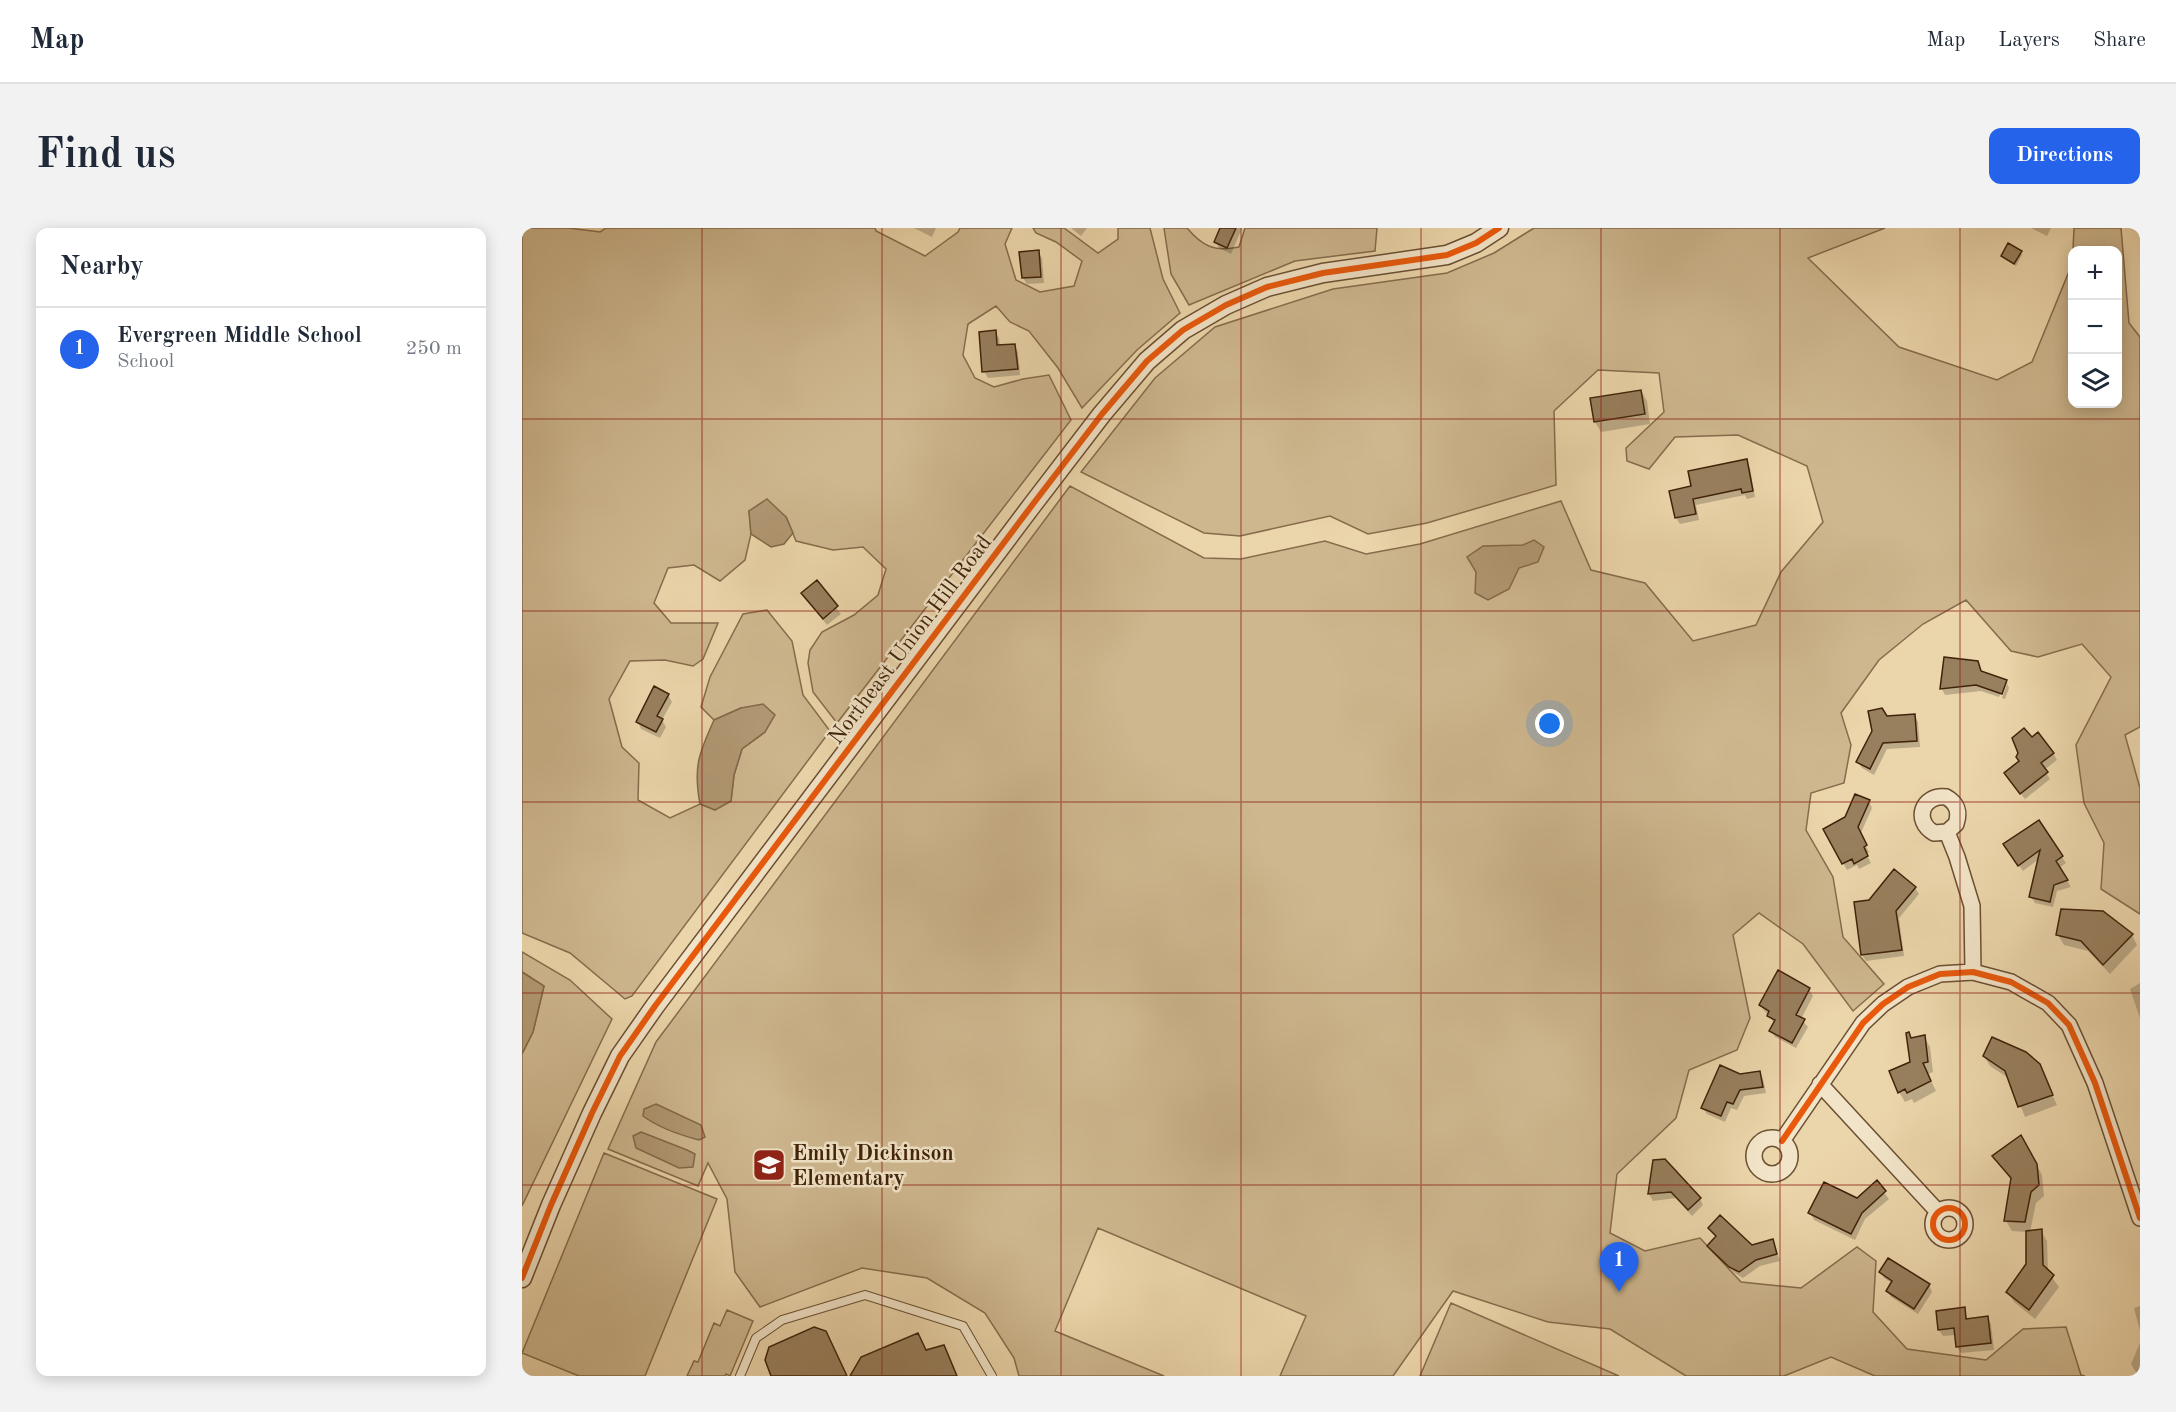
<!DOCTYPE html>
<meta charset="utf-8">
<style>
:root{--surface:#fff;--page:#f2f2f3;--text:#1f2937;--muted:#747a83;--line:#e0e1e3;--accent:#2563eb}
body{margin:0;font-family:"Old Standard TT",serif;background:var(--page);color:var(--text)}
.controls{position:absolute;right:18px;top:18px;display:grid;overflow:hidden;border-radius:12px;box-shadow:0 3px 15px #0003}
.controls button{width:54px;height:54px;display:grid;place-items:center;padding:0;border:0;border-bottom:2px solid var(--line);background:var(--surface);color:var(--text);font:30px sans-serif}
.you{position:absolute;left:1028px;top:496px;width:21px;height:21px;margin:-15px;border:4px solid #fff;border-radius:50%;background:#1a73e8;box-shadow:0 0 0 9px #1a73e833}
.badge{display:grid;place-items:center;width:39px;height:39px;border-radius:50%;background:var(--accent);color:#fff;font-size:20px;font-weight:700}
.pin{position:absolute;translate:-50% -50px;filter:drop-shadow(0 2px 3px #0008)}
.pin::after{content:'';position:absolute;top:32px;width:21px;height:18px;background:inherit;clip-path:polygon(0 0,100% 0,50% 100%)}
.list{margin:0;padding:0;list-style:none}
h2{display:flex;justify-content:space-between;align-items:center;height:78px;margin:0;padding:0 24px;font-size:26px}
h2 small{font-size:20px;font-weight:400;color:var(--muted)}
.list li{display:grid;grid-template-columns:39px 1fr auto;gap:18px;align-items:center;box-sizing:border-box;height:84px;padding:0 24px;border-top:2px solid var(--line)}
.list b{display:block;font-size:22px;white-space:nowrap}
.list p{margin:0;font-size:20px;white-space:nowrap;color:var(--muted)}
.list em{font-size:20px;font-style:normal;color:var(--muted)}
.icon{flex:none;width:33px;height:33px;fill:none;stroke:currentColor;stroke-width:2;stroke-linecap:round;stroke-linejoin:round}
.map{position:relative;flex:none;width:1618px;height:1148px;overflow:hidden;border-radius:12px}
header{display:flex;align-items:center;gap:36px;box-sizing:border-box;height:84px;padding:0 30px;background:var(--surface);border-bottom:2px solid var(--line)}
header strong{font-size:28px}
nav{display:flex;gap:33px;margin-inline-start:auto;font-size:21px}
.intro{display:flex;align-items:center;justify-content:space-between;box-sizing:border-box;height:144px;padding:0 36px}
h1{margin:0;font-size:42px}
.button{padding:15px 27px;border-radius:12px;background:var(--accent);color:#fff;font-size:21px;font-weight:700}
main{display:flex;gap:36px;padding:0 36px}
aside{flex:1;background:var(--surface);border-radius:12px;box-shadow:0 3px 15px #0003}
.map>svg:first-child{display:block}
.green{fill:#ceb78f;stroke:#866c4c;stroke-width:1.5}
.water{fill:#b19873;stroke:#836949;stroke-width:1.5}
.shadow{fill:#0003}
.building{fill:#987f5d;stroke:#3f2209;stroke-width:1.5}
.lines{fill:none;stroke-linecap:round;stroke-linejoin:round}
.service-casing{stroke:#6a4f31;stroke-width:10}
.minor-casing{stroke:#6a4f31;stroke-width:18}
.tertiary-casing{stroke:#6a4f31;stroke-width:21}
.service{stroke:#f2e4c8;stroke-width:8}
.minor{stroke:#f2e4c8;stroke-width:15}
.tertiary{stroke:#f2e4c8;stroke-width:18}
.cycleway-casing{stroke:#f2e4c8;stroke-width:10}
.cycleway{stroke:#e8590c;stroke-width:6}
.grid{fill:none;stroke:#8f2418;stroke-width:1.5;stroke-opacity:0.55}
.labels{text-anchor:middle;stroke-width:5;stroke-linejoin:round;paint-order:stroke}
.street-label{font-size:22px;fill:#3f2209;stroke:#f2e4c8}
.poi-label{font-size:22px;font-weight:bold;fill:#3f2209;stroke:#f2e4c8;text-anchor:start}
</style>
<header>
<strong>Map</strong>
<nav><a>Map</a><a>Layers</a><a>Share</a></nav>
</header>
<div class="intro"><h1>Find us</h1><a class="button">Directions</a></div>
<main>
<aside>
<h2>Nearby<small></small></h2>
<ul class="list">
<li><span class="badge">1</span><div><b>Evergreen Middle School</b><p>School</p></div><em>250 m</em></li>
</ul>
</aside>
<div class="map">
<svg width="1618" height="1148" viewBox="0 0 1618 1148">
<rect width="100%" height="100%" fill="#ebd5aa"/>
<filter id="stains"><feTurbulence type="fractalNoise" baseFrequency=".00333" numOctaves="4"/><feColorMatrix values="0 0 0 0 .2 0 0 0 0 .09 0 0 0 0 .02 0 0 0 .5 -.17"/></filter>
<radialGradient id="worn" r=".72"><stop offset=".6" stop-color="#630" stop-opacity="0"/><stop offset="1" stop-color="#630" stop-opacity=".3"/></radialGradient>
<path class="green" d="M0,0H47L78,4L84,0H353L354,3L403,28L436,4L438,0H490L483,16L494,52L518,64L552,58L560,33L534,14L514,5L511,0H542L576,25L596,11V0H628L641,51L658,85L615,122L560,180L536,140L507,103L488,94L474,78L446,96L441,127L453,150L472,159L501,151L527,147L549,192L315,495L291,464L286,435L288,422L300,404L332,387L356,367L364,341L341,319L311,322L274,313L264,289L227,283L229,306L223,332L198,353L172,337L146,340L132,375L149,395H196L181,431L171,438L143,432L108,433L87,471L100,519L117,535L116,572L148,590L178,576L193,582L209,573L212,547L220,521L243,504L219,480L192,492L179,479L188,449L221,386L245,382L270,413L281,467L308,503L110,768L103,771L48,725L0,705Z
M642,0H665C681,19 693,24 717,19L723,0H855L853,23L773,33L667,77L649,46Z
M1012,0H1363L1286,30L1377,119L1475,152L1510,134L1550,36V28V176H1596V22H1551L1552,0H1599L1607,95L1618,109V499L1603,507L1618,560V686L1579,661L1582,615L1562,575L1554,517L1589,449L1560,416L1516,429L1489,423L1444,372L1401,396L1357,432L1319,485L1329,517L1322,555L1289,565L1284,602L1311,649L1321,709L1362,756L1331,783L1281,716L1237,685L1211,707L1228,790L1215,822L1167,842L1154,890L1095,946L1088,1005L1123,1023L1178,1010L1219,1054L1279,1060L1335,1019L1354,1033L1351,1084L1385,1121L1464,1132L1501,1101L1544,1099L1559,1147L1563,1148H1353L1309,1129L1262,1148H1164L1088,1101L1026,1094L931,1063L871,1148H758L784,1088L576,1000L533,1103L642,1148H497L492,1130L463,1085L405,1050L340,1040L238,1079L213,1044L205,971L186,935L176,958L86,921L134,814L548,258L682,330L719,331L803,313L844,326L898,316L1039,273L1069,342L1123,355L1171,413L1234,397L1259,344L1301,294L1285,238L1216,207L1153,209L1127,241L1105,233L1104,220L1142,184L1137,145L1076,142L1032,183L1034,257L905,295L846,306L808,288L718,308L682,305L559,244L633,150L693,99L811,61L925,45L972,25Z
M0,724L48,752L90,791L0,978V826L11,804L22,758L0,744Z
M82,925L195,971L123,1148H57L0,1125Z
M929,1075L1097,1148H898Z
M205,1082L231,1093L208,1148L204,1146L203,1148H165L172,1133L176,1134L192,1095L198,1098Z"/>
<path class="water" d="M245,271L264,289L271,305L262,316L249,319L229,306L227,283Z
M1012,312L1022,319L1016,334L997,340L987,361L966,372L953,365L954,344L945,329L961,318L1001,317Z
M241,476L253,487L243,504L220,521L212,547L209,573L193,582L178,576C171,539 177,525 192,492L219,480Z
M0,744L22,758L11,804L0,826Z
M134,876L179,897L183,909L177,912C158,907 137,900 121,888L122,881Z
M119,904L165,922L173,926L171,939L157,940L114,920L111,908Z"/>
<path class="shadow" d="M392,0H414L410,9Z
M549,0H565L559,8Z
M700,0H720L709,26L697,20L694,14Z
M1509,0H1529L1525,8Z
M516,24L520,30L522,55L505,56L501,50Z
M1498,24L1500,27L1494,38L1480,28Z
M473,104L477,110L478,118L492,117L496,124L498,147L466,150L462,143Z
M1119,163L1125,173L1128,196L1079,204L1073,194Z
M1224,233L1228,240L1233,269L1225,271L1223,267L1174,277L1177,292L1158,296L1154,290L1170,260Z
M294,354L319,386L305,397L285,372Z
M1455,435L1460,445L1484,453L1487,460L1483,471L1480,470L1485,456H1482L1477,469L1459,463L1423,467L1420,461Z
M146,467L150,474L140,492L144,499L138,510L119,501L116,494Z
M1393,488L1396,494L1398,519L1365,521L1352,547L1340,540L1336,534L1364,489Z
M1509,511L1531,525L1535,532L1522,542L1528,551L1503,571L1487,552Z
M1347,573L1350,580L1338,607L1347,624L1344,626L1349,635L1337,641L1335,637L1325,642L1303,601L1324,591Z
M1516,594L1544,635L1537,640L1549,659L1535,663L1531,679L1513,675L1509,669L1517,631L1501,643L1487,623Z
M1393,660L1397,666L1377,690L1382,728L1344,733L1340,727L1334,675L1348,673Z
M1536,707H1610L1615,717L1588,746L1566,723L1542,717Z
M1618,755V790L1608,761Z
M1287,761L1291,768L1279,791L1286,799L1274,820L1253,809L1249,803L1253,796L1238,777Z
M1402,809L1408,819L1411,844L1406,846L1414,863L1392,875L1390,871L1383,874L1377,864L1389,834V811Z
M1462,828L1517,837L1535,877L1503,889L1488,851L1468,838Z
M1238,845L1241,851L1244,865L1222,868L1215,882L1209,880L1203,894L1185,886L1181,880L1218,848Z
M1499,909L1520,947L1522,968L1514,975L1508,1004L1519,1003L1525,1013L1526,1044L1537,1059L1513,1091L1492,1074L1486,1064L1505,1036V1004L1490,1003L1484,993L1490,953L1472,928Z
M1132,933L1178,971L1181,977L1170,988L1154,970L1131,973L1127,966Z
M1355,955L1367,971L1343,991L1333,1012L1292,992L1288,985L1335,972Z
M1188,1001L1230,1019L1250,1013L1258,1033L1238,1038L1221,1050L1213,1045L1190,1024L1187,1018L1194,1010Z
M1359,1044L1407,1057L1410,1064L1396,1086L1369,1069L1365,1063L1370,1055L1362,1050Z
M1618,1078V1103L1612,1080Z
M1442,1081L1446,1092L1466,1090L1469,1096L1472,1122L1439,1125L1435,1119L1434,1107L1421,1108L1417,1102Z
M1618,1115V1148L1615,1146L1609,1136Z"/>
<path class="building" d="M698,0H714L705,20L692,14Z
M1486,15L1500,23L1492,36L1479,28Z
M517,22L519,49L500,50L497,24Z
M474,102L475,117L493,116L496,141L460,144L457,104Z
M1119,162L1123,186L1072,194L1068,170Z
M1225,231L1231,263L1220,265L1219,261L1171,271L1174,286L1153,290L1147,263L1169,258L1166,243Z
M295,352L316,378L301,391L279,365Z
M1422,429L1456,433L1459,443L1485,452L1480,466L1454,457L1418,461Z
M132,458L147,466L135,488L141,491L134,504L114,494Z
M1360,480L1365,488L1393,486L1395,513L1361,515L1348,541L1334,534L1350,503L1346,483Z
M1502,500L1510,509L1516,504L1532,525L1519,535L1526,544L1498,566L1482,545L1497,533L1494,529L1496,525L1490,510Z
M1333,566L1348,572L1336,599L1345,617L1342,619L1346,628L1332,636L1330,631L1320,636L1301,601L1323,589Z
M1517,592L1541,628L1534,633L1546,652L1532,657L1528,674L1507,669L1518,622L1496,638L1481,616Z
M1372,641L1394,659L1374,683L1380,722L1339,727L1332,674L1347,672Z
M1539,681L1581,683L1611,706L1581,737L1559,713L1534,707Z
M1256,742L1288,760L1274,787L1283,791L1270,815L1247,803L1253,792L1245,788L1247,783L1237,777Z
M1387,804L1389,810L1403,807L1406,834L1401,835L1409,853L1385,865L1383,861L1376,865L1367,843L1388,834L1384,805Z
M1470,809L1504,824L1518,836L1531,867L1496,879L1483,843L1461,828Z
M1198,837L1218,846L1238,843L1241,859L1218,862L1211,876L1205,874L1199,888L1179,880Z
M1499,907L1515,936L1517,957L1509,964L1503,994L1482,993L1489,950L1470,928Z
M1143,931L1179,970L1166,982L1149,964L1126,966L1131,932Z
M1355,952L1364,963L1340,985L1329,1006L1286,985L1302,954L1335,970Z
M1198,987L1230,1017L1251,1011L1255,1026L1234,1032L1217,1044L1207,1039L1185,1018L1194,1008L1186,1000Z
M1520,1001L1521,1037L1532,1047L1507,1082L1484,1064L1504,1036V1003Z
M1366,1030L1408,1056L1392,1081L1364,1063L1370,1053L1357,1044Z
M1443,1079L1444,1091L1466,1088L1469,1115L1434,1119L1432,1100L1416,1102L1414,1083Z
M292,1099L304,1103L325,1148H249L243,1132L247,1119Z
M396,1105L404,1122L422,1117L435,1148H328L339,1129Z"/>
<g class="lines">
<defs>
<path id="service" d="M218,1148L234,1110L260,1092L343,1067L441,1098L470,1148"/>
<path id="minor" d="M1425,604L1412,605C1391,593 1400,566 1424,569C1435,575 1438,584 1434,596L1425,604L1435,629L1450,678L1451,744
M1298,856L1416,984
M1232 928a18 18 0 1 1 36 0a18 18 0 1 1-36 0Z
M1260,913L1341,795L1361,776L1386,759L1418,746L1451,744L1489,754L1526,775L1547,797L1573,855L1618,990
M1411 996a16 16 0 1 1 32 0a16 16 0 1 1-32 0Z"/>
<path id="tertiary" d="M0,1050L29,977L70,885L98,828L133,778L511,276L580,186L625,133L661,102L704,77L745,59L801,45L925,27L954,15L977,0"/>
</defs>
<use href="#service" class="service-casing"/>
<use href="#minor" class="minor-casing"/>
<use href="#tertiary" class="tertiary-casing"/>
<use href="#service" class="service"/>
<use href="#minor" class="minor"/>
<use href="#tertiary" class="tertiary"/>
<defs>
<path id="cycleway" d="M1260,913L1341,795L1361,776L1386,759L1418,746L1451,744L1489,754L1526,775L1547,797L1573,855L1618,990
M1411 996a16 16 0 1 1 32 0a16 16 0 1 1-32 0Z
M0,1050L29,977L70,885L98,828L133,778L511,276L580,186L625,133L661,102L704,77L745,59L801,45L925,27L954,15L977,0"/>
</defs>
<use href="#cycleway" class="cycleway-casing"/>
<use href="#cycleway" class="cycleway"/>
</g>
<path class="grid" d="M180,0V1148M360,0V1148M539,0V1148M719,0V1148M899,0V1148M1079,0V1148M1258,0V1148M1438,0V1148M0,191H1618M0,383H1618M0,574H1618M0,765H1618M0,957H1618"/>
<defs>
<symbol id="school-square" viewBox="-11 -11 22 22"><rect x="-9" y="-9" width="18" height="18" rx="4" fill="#8f2418" stroke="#f2e4c8"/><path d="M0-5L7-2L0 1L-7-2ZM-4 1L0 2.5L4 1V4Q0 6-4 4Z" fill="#fff"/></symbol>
</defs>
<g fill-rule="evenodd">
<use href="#school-square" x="228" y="918" width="38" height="38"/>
</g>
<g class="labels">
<g class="street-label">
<text transform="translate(387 411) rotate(-53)" y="8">Northeast Union Hill Road</text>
</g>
<g class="poi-label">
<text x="270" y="932">Emily Dickinson<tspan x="270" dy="25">Elementary</tspan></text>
</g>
</g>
<rect width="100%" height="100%" filter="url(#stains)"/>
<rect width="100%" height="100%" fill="url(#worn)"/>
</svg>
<div class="controls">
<button>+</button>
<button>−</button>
<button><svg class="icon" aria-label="layers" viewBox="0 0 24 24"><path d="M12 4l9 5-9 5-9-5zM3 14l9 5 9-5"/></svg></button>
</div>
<div class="you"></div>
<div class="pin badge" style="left:1097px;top:1064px">1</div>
</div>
</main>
